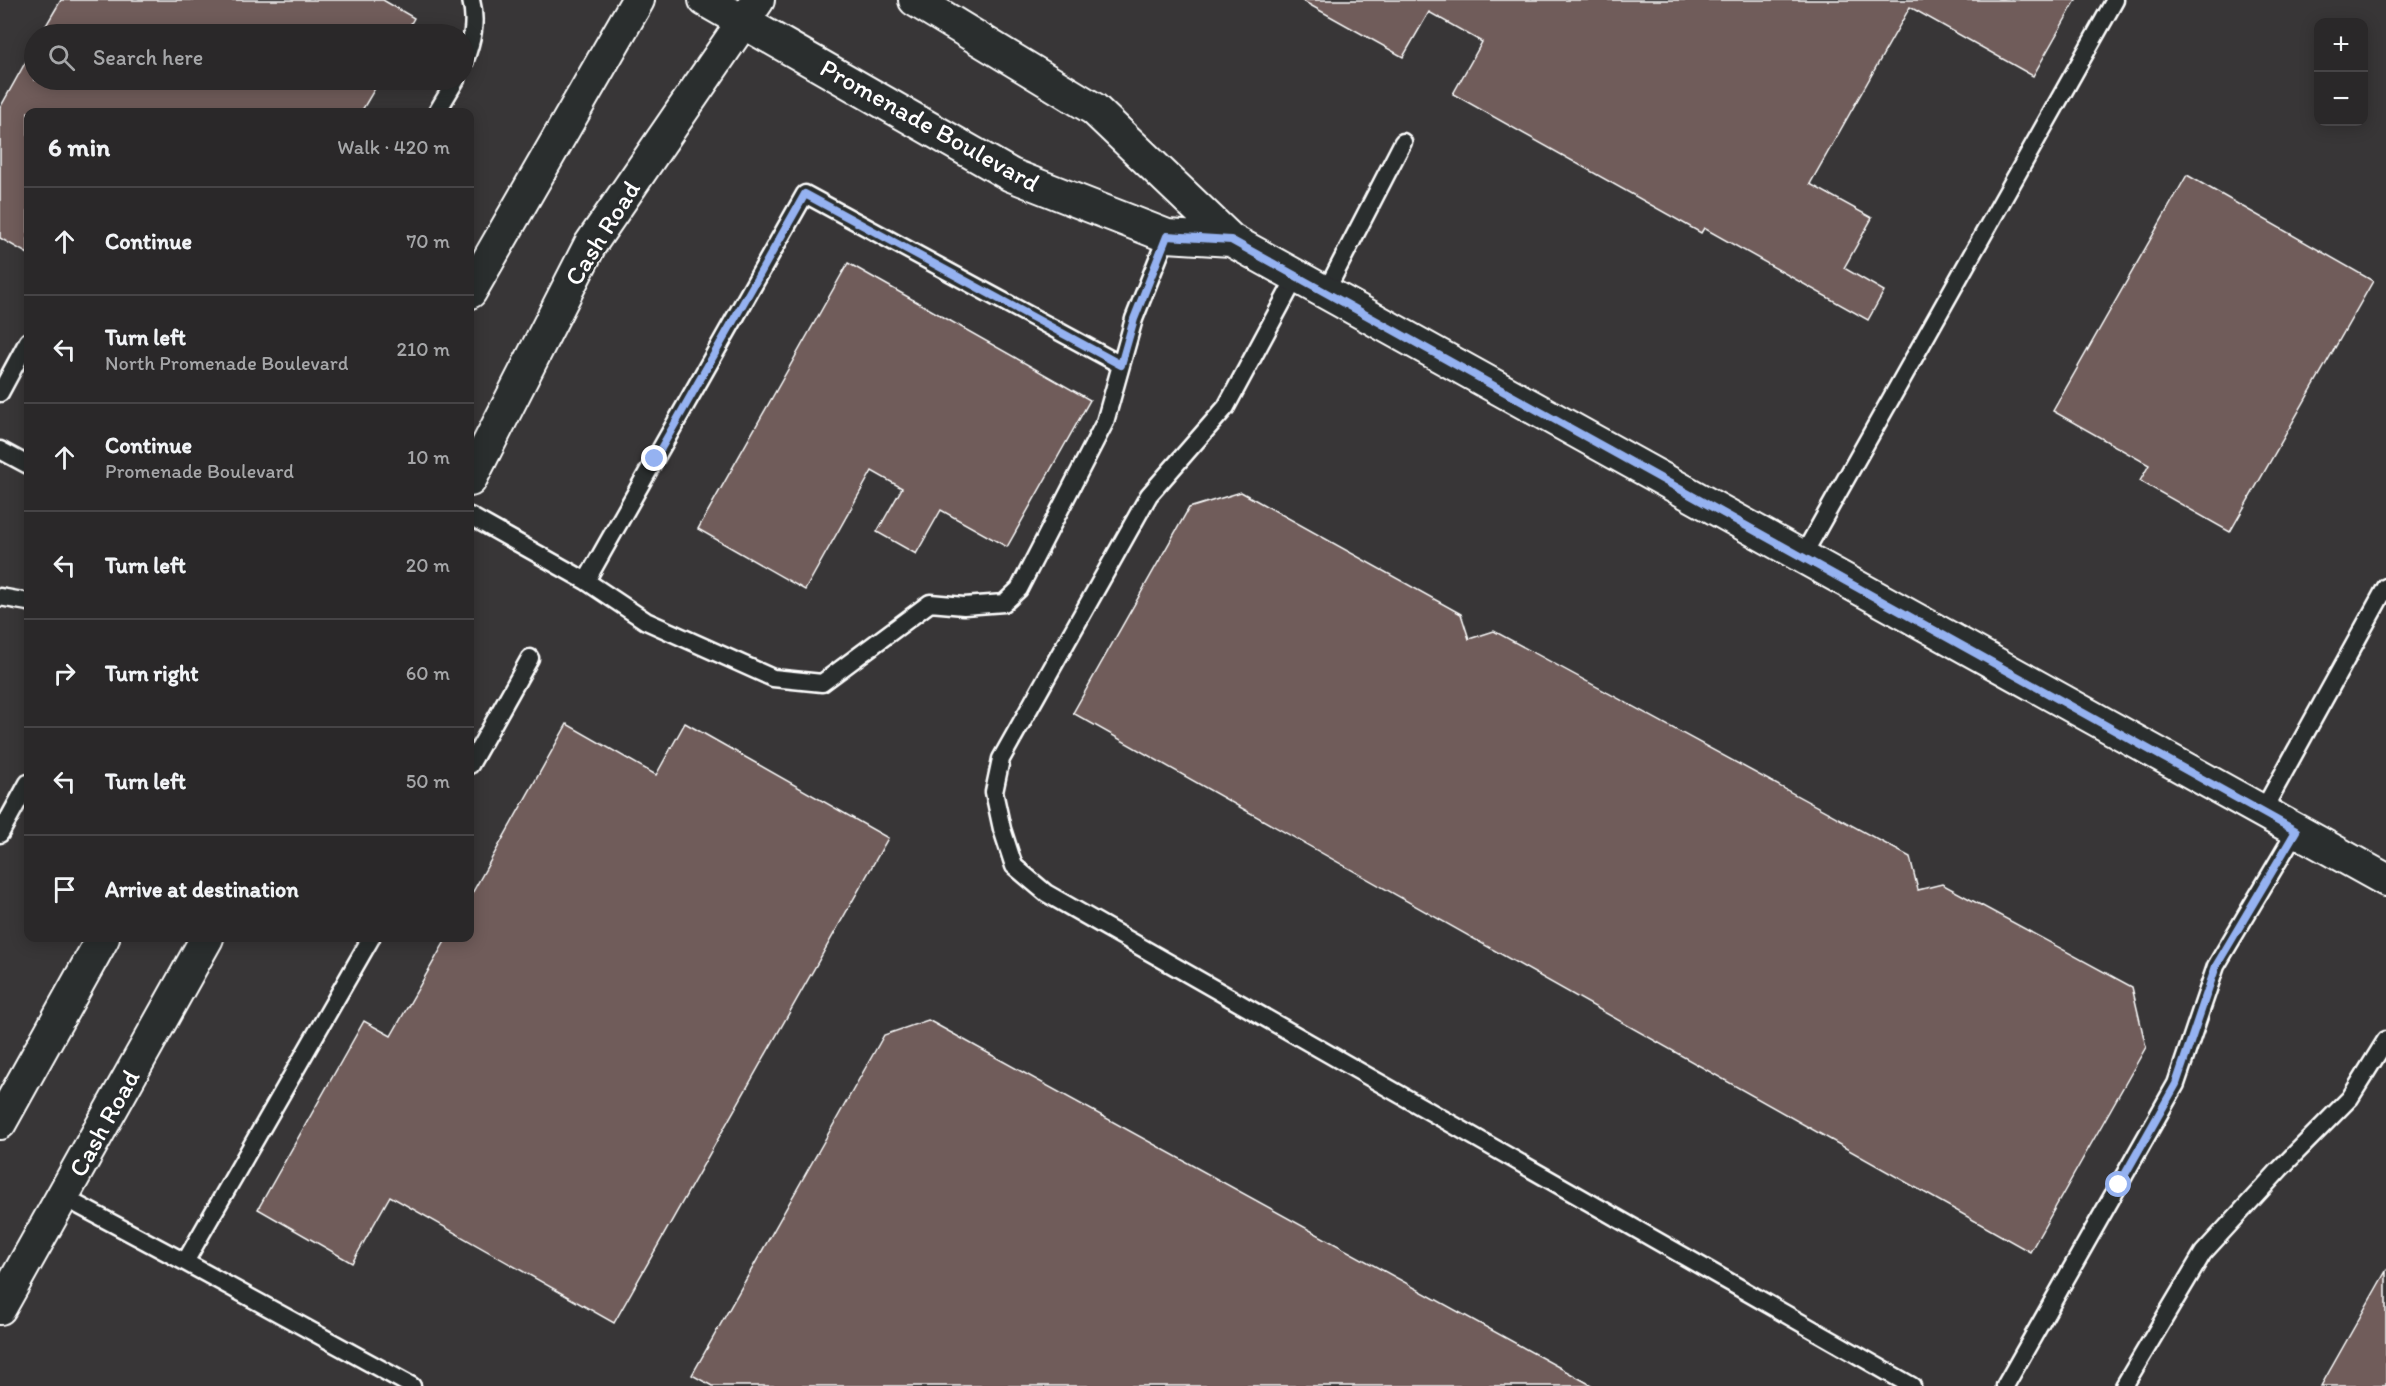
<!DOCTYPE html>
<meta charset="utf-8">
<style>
:root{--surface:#2a2829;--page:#323031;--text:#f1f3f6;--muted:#a5a6a8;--line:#464446}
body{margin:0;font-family:Itim,sans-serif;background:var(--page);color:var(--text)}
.controls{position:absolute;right:18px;top:18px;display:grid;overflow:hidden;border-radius:12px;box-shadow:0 3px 15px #0003}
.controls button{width:54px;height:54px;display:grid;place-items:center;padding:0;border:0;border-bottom:2px solid var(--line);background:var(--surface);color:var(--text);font:30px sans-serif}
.stop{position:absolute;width:18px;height:18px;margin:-14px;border:4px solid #95b2f1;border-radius:50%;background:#fff}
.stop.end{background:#95b2f1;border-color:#fff;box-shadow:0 2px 6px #0008}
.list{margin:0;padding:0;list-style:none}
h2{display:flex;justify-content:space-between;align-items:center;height:78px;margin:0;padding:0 24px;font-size:26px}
h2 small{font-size:20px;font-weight:400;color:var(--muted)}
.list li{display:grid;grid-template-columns:39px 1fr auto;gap:18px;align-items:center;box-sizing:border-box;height:108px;padding:0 24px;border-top:2px solid var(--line)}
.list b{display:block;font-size:22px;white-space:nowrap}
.list p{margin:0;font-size:20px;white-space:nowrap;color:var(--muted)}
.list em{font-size:20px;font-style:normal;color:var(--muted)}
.icon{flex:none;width:33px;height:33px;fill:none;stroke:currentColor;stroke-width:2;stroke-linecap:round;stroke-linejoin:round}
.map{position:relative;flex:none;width:2386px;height:1386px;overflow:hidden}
.search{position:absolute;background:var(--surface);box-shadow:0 3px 15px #0003;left:24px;top:24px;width:450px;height:66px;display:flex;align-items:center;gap:15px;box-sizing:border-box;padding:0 21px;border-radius:33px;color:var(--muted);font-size:22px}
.panel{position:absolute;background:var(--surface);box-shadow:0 3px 15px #0003;left:24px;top:108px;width:450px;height:834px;border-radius:12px}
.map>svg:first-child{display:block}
.building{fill:#6f5c5a;stroke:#fff;stroke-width:1.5}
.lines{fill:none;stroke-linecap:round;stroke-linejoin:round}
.service-casing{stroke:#fff;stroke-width:21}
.minor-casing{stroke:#fff;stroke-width:36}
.service{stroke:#2a2d2e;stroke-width:16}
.minor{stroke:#2a2d2e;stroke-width:32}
.route{stroke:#95b2f1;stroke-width:8}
.labels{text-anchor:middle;stroke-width:6;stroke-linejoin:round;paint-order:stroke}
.street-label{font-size:26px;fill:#fff;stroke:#2a2d2e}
</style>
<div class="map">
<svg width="2386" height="1386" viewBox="0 0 2386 1386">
<rect width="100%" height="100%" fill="#383637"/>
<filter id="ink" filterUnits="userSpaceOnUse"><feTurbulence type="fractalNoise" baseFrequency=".0167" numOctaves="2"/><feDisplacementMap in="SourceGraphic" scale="12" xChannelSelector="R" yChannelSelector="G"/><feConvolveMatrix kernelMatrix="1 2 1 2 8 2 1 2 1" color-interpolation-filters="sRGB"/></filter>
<g filter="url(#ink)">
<path class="building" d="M61,0H383L414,18L405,34H41Z
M1301,0H2076L2033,76L1910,7L1810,184L1872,218L1844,268L1884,291L1868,320L1704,228L1701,233L1453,94L1482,42L1429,12L1403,57Z
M34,47V80H380L361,112H28V254L0,238V108Z
M2187,175L2373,281L2230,532L2140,481L2149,465L2053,411Z
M848,263L1090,400L1007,547L941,510L916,554L877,532L902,488L872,471L805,590L698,529Z
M1241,492L1461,614L1469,639L1494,631L1910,857L1918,890L1942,884L2132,987L2146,1047L2030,1252L1073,713L1189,508Z
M685,723L888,838L614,1323L390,1196L352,1263L258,1209L364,1021L391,1036L447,938H470V897L567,724L656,775Z
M928,1020L1593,1386H712L692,1375L884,1035Z
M2386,1271V1386H2321Z"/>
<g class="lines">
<defs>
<path id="service" d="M464,63C472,41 477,23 471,0
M437,112L456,80
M1296,277L1226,407L1149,495L1001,759L994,792L1002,829L1014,866L1046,893L1912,1386
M1325,293L1403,142
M0,393L28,341
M0,450L28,465
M470,516L586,581L805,194L1121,365
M1802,557L2115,0
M586,581L646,621L773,678L822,683L930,603L964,606L1004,603L1019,589L1105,422L1134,319L1167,236
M0,597L28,602
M470,765L530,658
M2262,812L2386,587
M0,834L28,783
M63,1197L185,1262L371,938
M185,1262L412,1386
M2005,1386L2176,1084L2216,966L2296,831
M2124,1386L2203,1253L2280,1169L2350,1098L2386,1040"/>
<path id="minor" d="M705,0L1011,175L1167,236L1231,240
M915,0L1094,109L1231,240L2386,880
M470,292L638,0
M470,480L590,245L758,0
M0,1123L103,938
M0,1308L207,938"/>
</defs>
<use href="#service" class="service-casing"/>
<use href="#minor" class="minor-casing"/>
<use href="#service" class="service"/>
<use href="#minor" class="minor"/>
</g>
</g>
<g class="lines" filter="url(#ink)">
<path class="route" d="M655,459L805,194L1121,365L1134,319L1167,236L1231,240L2296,831L2216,966L2176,1084L2119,1185"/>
</g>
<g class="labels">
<g class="street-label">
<text transform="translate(930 125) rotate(29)" y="9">Promenade Boulevard</text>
<text transform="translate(602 233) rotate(-58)" y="9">Cash Road</text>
<text transform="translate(104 1123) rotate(-61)" y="9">Cash Road</text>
</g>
</g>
</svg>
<div class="controls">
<button>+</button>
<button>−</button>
</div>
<div class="stop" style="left:2119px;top:1185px"></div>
<div class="stop end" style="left:655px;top:459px"></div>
<div class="search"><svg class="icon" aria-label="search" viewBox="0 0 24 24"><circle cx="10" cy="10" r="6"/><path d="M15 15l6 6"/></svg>Search here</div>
<section class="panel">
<h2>6 min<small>Walk · 420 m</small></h2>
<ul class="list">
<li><svg class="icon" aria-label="ahead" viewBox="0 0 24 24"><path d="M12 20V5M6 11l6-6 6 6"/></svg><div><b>Continue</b></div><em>70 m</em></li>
<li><svg class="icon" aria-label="left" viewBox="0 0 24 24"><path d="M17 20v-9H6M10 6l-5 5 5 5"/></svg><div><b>Turn left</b><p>North Promenade Boulevard</p></div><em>210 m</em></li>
<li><svg class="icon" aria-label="ahead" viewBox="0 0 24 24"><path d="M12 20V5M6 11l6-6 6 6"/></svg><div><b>Continue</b><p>Promenade Boulevard</p></div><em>10 m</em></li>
<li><svg class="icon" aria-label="left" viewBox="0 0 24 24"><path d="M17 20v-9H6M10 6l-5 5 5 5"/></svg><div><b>Turn left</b></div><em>20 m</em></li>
<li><svg class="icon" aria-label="right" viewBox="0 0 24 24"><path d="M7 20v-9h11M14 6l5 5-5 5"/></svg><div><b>Turn right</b></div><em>60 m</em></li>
<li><svg class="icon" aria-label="left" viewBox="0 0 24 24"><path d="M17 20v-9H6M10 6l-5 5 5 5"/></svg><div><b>Turn left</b></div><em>50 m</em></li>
<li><svg class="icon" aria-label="arrive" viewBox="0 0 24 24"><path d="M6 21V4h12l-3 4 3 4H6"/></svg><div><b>Arrive at destination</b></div></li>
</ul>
</section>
</div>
